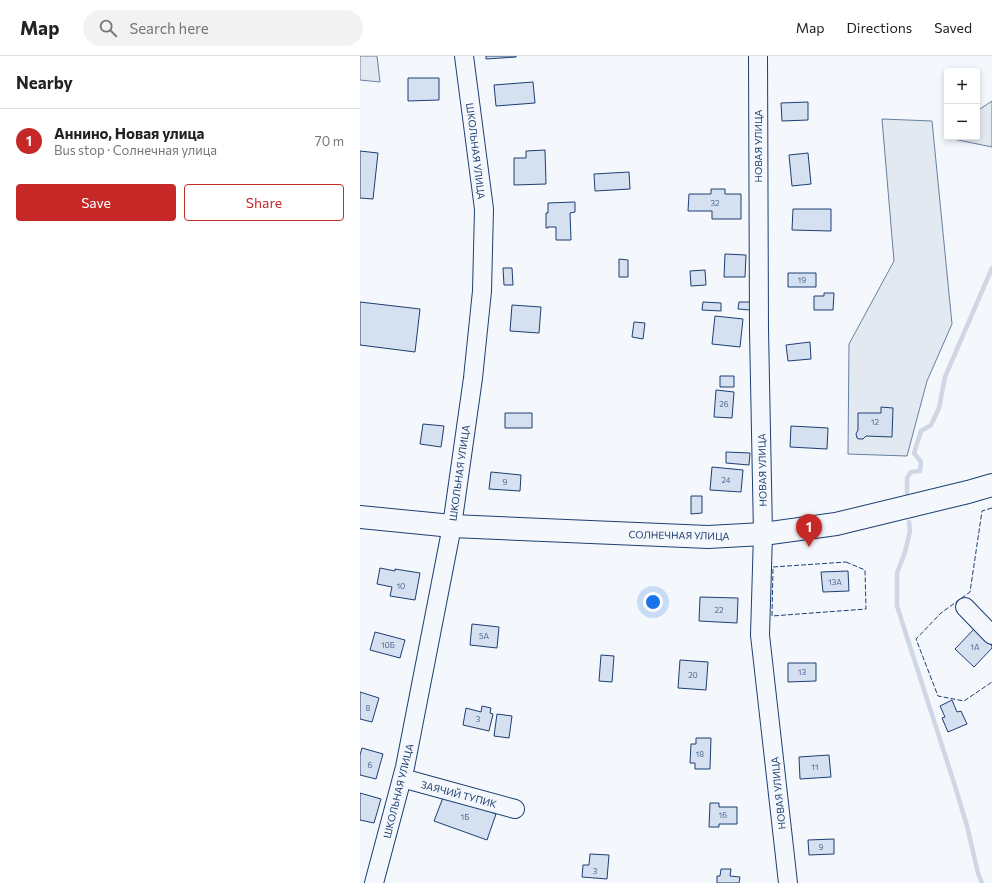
<!DOCTYPE html>
<meta charset="utf-8">
<style>
:root{--surface:#fff;--page:#f2f2f2;--text:#222;--muted:#767676;--line:#e0e0e0;--accent:#c62828}
body{margin:0;font-family:Commissioner,sans-serif;background:var(--page);color:var(--text)}
.controls{position:absolute;right:12px;top:12px;display:grid;overflow:hidden;border-radius:4px;box-shadow:0 2px 6px #0003}
.controls button{width:36px;height:36px;display:grid;place-items:center;padding:0;border:0;border-bottom:1px solid var(--line);background:var(--surface);color:var(--text);font:20px sans-serif}
.you{position:absolute;left:293px;top:546px;width:14px;height:14px;margin:-10px;border:3px solid #fff;border-radius:50%;background:#1a73e8;box-shadow:0 0 0 6px #1a73e833}
.badge{display:grid;place-items:center;width:26px;height:26px;border-radius:50%;background:var(--accent);color:#fff;font-size:13px;font-weight:700}
.pin{position:absolute;translate:-50% -33px;filter:drop-shadow(0 1px 2px #0008)}
.pin::after{content:'';position:absolute;top:21px;width:14px;height:12px;background:inherit;clip-path:polygon(0 0,100% 0,50% 100%)}
.list{margin:0;padding:0;list-style:none}
h2{display:flex;justify-content:space-between;align-items:center;height:52px;margin:0;padding:0 16px;font-size:17px}
h2 small{font-size:13px;font-weight:400;color:var(--muted)}
.list li{display:grid;grid-template-columns:26px 1fr auto;gap:12px;align-items:center;box-sizing:border-box;height:64px;padding:0 16px;border-top:1px solid var(--line)}
.list b{display:block;font-size:15px;white-space:nowrap}
.list p{margin:0;font-size:13px;white-space:nowrap;color:var(--muted)}
.list em{font-size:13px;font-style:normal;color:var(--muted)}
.actions{display:flex;gap:8px;padding:12px 16px}
.actions a{flex:1;padding:9px 0;border:1px solid var(--accent);border-radius:4px;text-align:center;font-size:14px;color:var(--accent)}
.actions .main{background:var(--accent);color:#fff}
.icon{flex:none;width:22px;height:22px;fill:none;stroke:currentColor;stroke-width:2;stroke-linecap:round;stroke-linejoin:round}
.map{position:relative;flex:none;width:632px;height:827px;overflow:hidden}
header{display:flex;align-items:center;gap:24px;box-sizing:border-box;height:56px;padding:0 20px;background:var(--surface);border-bottom:1px solid var(--line)}
header strong{font-size:19px}
nav{display:flex;gap:22px;margin-inline-start:auto;font-size:14px}
.search{width:280px;height:36px;background:var(--page);display:flex;align-items:center;gap:10px;box-sizing:border-box;padding:0 14px;border-radius:22px;color:var(--muted);font-size:15px}
main{display:flex}
aside{flex:1;background:var(--surface)}
.map>svg:first-child{display:block}
.green{fill:#e3e9f0;stroke:#687fa3}
.lines{fill:none;stroke-linecap:round;stroke-linejoin:round}
.stream{stroke:#cfd7e4;stroke-width:4.5}
.building{fill:#d5e0f0;stroke:#1d3f73}
.minor-casing{stroke:#1d3f73;stroke-width:20}
.major-casing{stroke:#1d3f73;stroke-width:24}
.minor{stroke:#f4f7fb;stroke-width:18}
.major{stroke:#f4f7fb;stroke-width:22}
.fence{stroke:#1d3f73;stroke-width:1;stroke-dasharray:5 2;stroke-linecap:butt}
.labels{text-anchor:middle;stroke-width:3;stroke-linejoin:round;paint-order:stroke}
.number-label{font-size:8px;fill:#4b6792}
.street-label{font-size:10px;fill:#1d3f73;stroke:#f4f7fb}
</style>
<header>
<strong>Map</strong>
<div class="search"><svg class="icon" aria-label="search" viewBox="0 0 24 24"><circle cx="10" cy="10" r="6"/><path d="M15 15l6 6"/></svg>Search here</div>
<nav><a>Map</a><a>Directions</a><a>Saved</a></nav>
</header>
<main>
<aside>
<h2>Nearby<small></small></h2>
<ul class="list">
<li><span class="badge">1</span><div><b>Аннино, Новая улица</b><p>Bus stop · Солнечная улица</p></div><em>70 m</em></li>
</ul>
<div class="actions"><a class="main">Save</a><a>Share</a></div>
</aside>
<div class="map">
<svg width="632" height="827" viewBox="0 0 632 827">
<rect width="100%" height="100%" fill="#f4f7fb"/>
<path class="green" d="M0,0H17L20,26L0,24Z
M632,45V91L593,83V81H617V55Z
M522,63L572,65L592,268L567,325L547,400L488,398L489,288L534,205Z"/>
<g class="lines">
<path class="stream" d="M547,437V422L551,416L560,415L561,406L554,397L561,375L571,369L579,352L585,321L632,212
M549,466L550,475L545,496L537,517V550L595,730L607,770L618,817L622,827"/>
</g>
<path class="building" d="M126,0H156V1L126,3Z
M48,22H79V44L48,45Z
M173,26L175,47L136,50L134,29Z
M448,46V64L422,65L421,47Z
M185,94L186,128L154,129V102H166V95Z
M0,95L18,97L13,143L0,142Z
M448,97L451,128L432,130L429,99Z
M269,116L270,133L235,135L234,118Z
M351,133H365V138H381V163H352V155H328L329,138H351Z
M215,146V156L210,157L211,184H196V171H188V172H186V157H188V147Z
M433,153H471V175L432,174Z
M365,198L386,199L385,221H364Z
M259,203L268,204V221H259Z
M143,212H152L153,229H144Z
M345,214L346,229L331,230L330,215Z
M428,217H456V231H428Z
M464,237H474L473,254H454V240H464Z
M0,246L60,253L55,296L0,289Z
M343,246L361,247V255L342,254Z
M379,246H391L390,254L378,253Z
M152,249L181,251L179,277L150,275Z
M355,260L383,263L380,291L352,288Z
M274,266L285,267L283,283L272,281Z
M450,286L451,303L428,305L426,289Z
M360,320H374V331H360Z
M356,334L374,336L372,362L354,361Z
M521,351L533,352L532,381L506,380L503,383H499L497,382L496,378L498,374V357H521Z
M145,357H172V372H145Z
M63,368L84,370L81,391L60,388Z
M431,370L468,372L467,393L430,391Z
M366,396L390,397L389,409L366,407Z
M352,411L383,414L381,436L350,434Z
M131,416L161,419L160,435L129,433Z
M331,440H342V457L331,458Z
M20,512L35,515V513L60,517L55,544L30,540L32,531L17,528Z
M488,515L489,535L463,536L461,516Z
M340,541L378,542L377,567L339,565Z
M112,568L139,571L137,592L110,589Z
M614,573L632,590V592L614,611L595,593Z
M15,576L45,584L40,602L10,594Z
M241,599L254,600L252,626L239,625Z
M320,604L348,606L346,634L318,632Z
M428,607H456V625L428,626Z
M0,636L19,642L12,666L0,663Z
M592,644L597,656L601,655L607,668L588,676L582,662L585,661L580,650Z
M122,650L131,652L130,657L133,658L129,675L103,669L106,652L121,656Z
M137,658L152,660L149,682L134,680Z
M336,682H351L350,713H335V707H330L331,688H336Z
M2,692L23,698L16,723L0,719V699Z
M469,699L471,721L440,723L439,701Z
M0,737L21,743L14,767L0,764Z
M84,739L136,758L127,784L74,765Z
M350,747H359V751H377V768H359V771H349Z
M474,783V798L449,799L448,784Z
M230,798L249,799L247,823L222,821L223,809H229Z
M361,813H371L370,820L380,821L379,827H357V820H360Z"/>
<g class="lines">
<defs>
<path id="minor" d="M398,0L399,274L403,478L400,579L428,827
M605,551L632,579
M42,722L155,753
M14,827L45,711L92,470L113,322L122,235L124,153L104,0"/>
<path id="major" d="M0,461L92,470L348,481L403,478L476,468L608,436L632,429"/>
</defs>
<use href="#minor" class="minor-casing"/>
<use href="#major" class="major-casing"/>
<use href="#minor" class="minor"/>
<use href="#major" class="major"/>
<path class="fence" d="M632,452L622,455L610,536L581,557L556,583L578,640L604,645L632,626
M486,506L505,514L506,553L412,560L413,511Z"/>
</g>
<g class="labels">
<g class="number-label">
<text x="355" y="150">32</text>
<text x="442" y="227">19</text>
<text x="364" y="351">26</text>
<text x="515" y="369">12</text>
<text x="366" y="427">24</text>
<text x="145" y="429">9</text>
<text x="475" y="529">13А</text>
<text x="41" y="533">10</text>
<text x="359" y="557">22</text>
<text x="124" y="583">5А</text>
<text x="28" y="592">10Б</text>
<text x="615" y="594">1А</text>
<text x="442" y="619">13</text>
<text x="333" y="622">20</text>
<text x="8" y="655">8</text>
<text x="118" y="666">3</text>
<text x="340" y="701">18</text>
<text x="10" y="712">6</text>
<text x="455" y="714">11</text>
<text x="363" y="762">16</text>
<text x="105" y="764">1Б</text>
<text x="461" y="794">9</text>
<text x="235" y="818">3</text>
</g>
<g class="street-label">
<text transform="translate(398 90) rotate(-90)" y="4">НОВАЯ УЛИЦА</text>
<text transform="translate(116 95) rotate(83)" y="4">ШКОЛЬНАЯ УЛИЦА</text>
<text transform="translate(402 414) rotate(-91)" y="4">НОВАЯ УЛИЦА</text>
<text transform="translate(99 417) rotate(-82)" y="4">ШКОЛЬНАЯ УЛИЦА</text>
<text transform="translate(319 479) rotate(1)" y="4">СОЛНЕЧНАЯ УЛИЦА</text>
<text transform="translate(38 735) rotate(-76)" y="4">ШКОЛЬНАЯ УЛИЦА</text>
<text transform="translate(418 737) rotate(-96)" y="4">НОВАЯ УЛИЦА</text>
<text transform="translate(99 738) rotate(15)" y="4">ЗАЯЧИЙ ТУПИК</text>
</g>
</g>
</svg>
<div class="controls">
<button>+</button>
<button>−</button>
</div>
<div class="you"></div>
<div class="pin badge" style="left:449px;top:491px">1</div>
</div>
</main>
